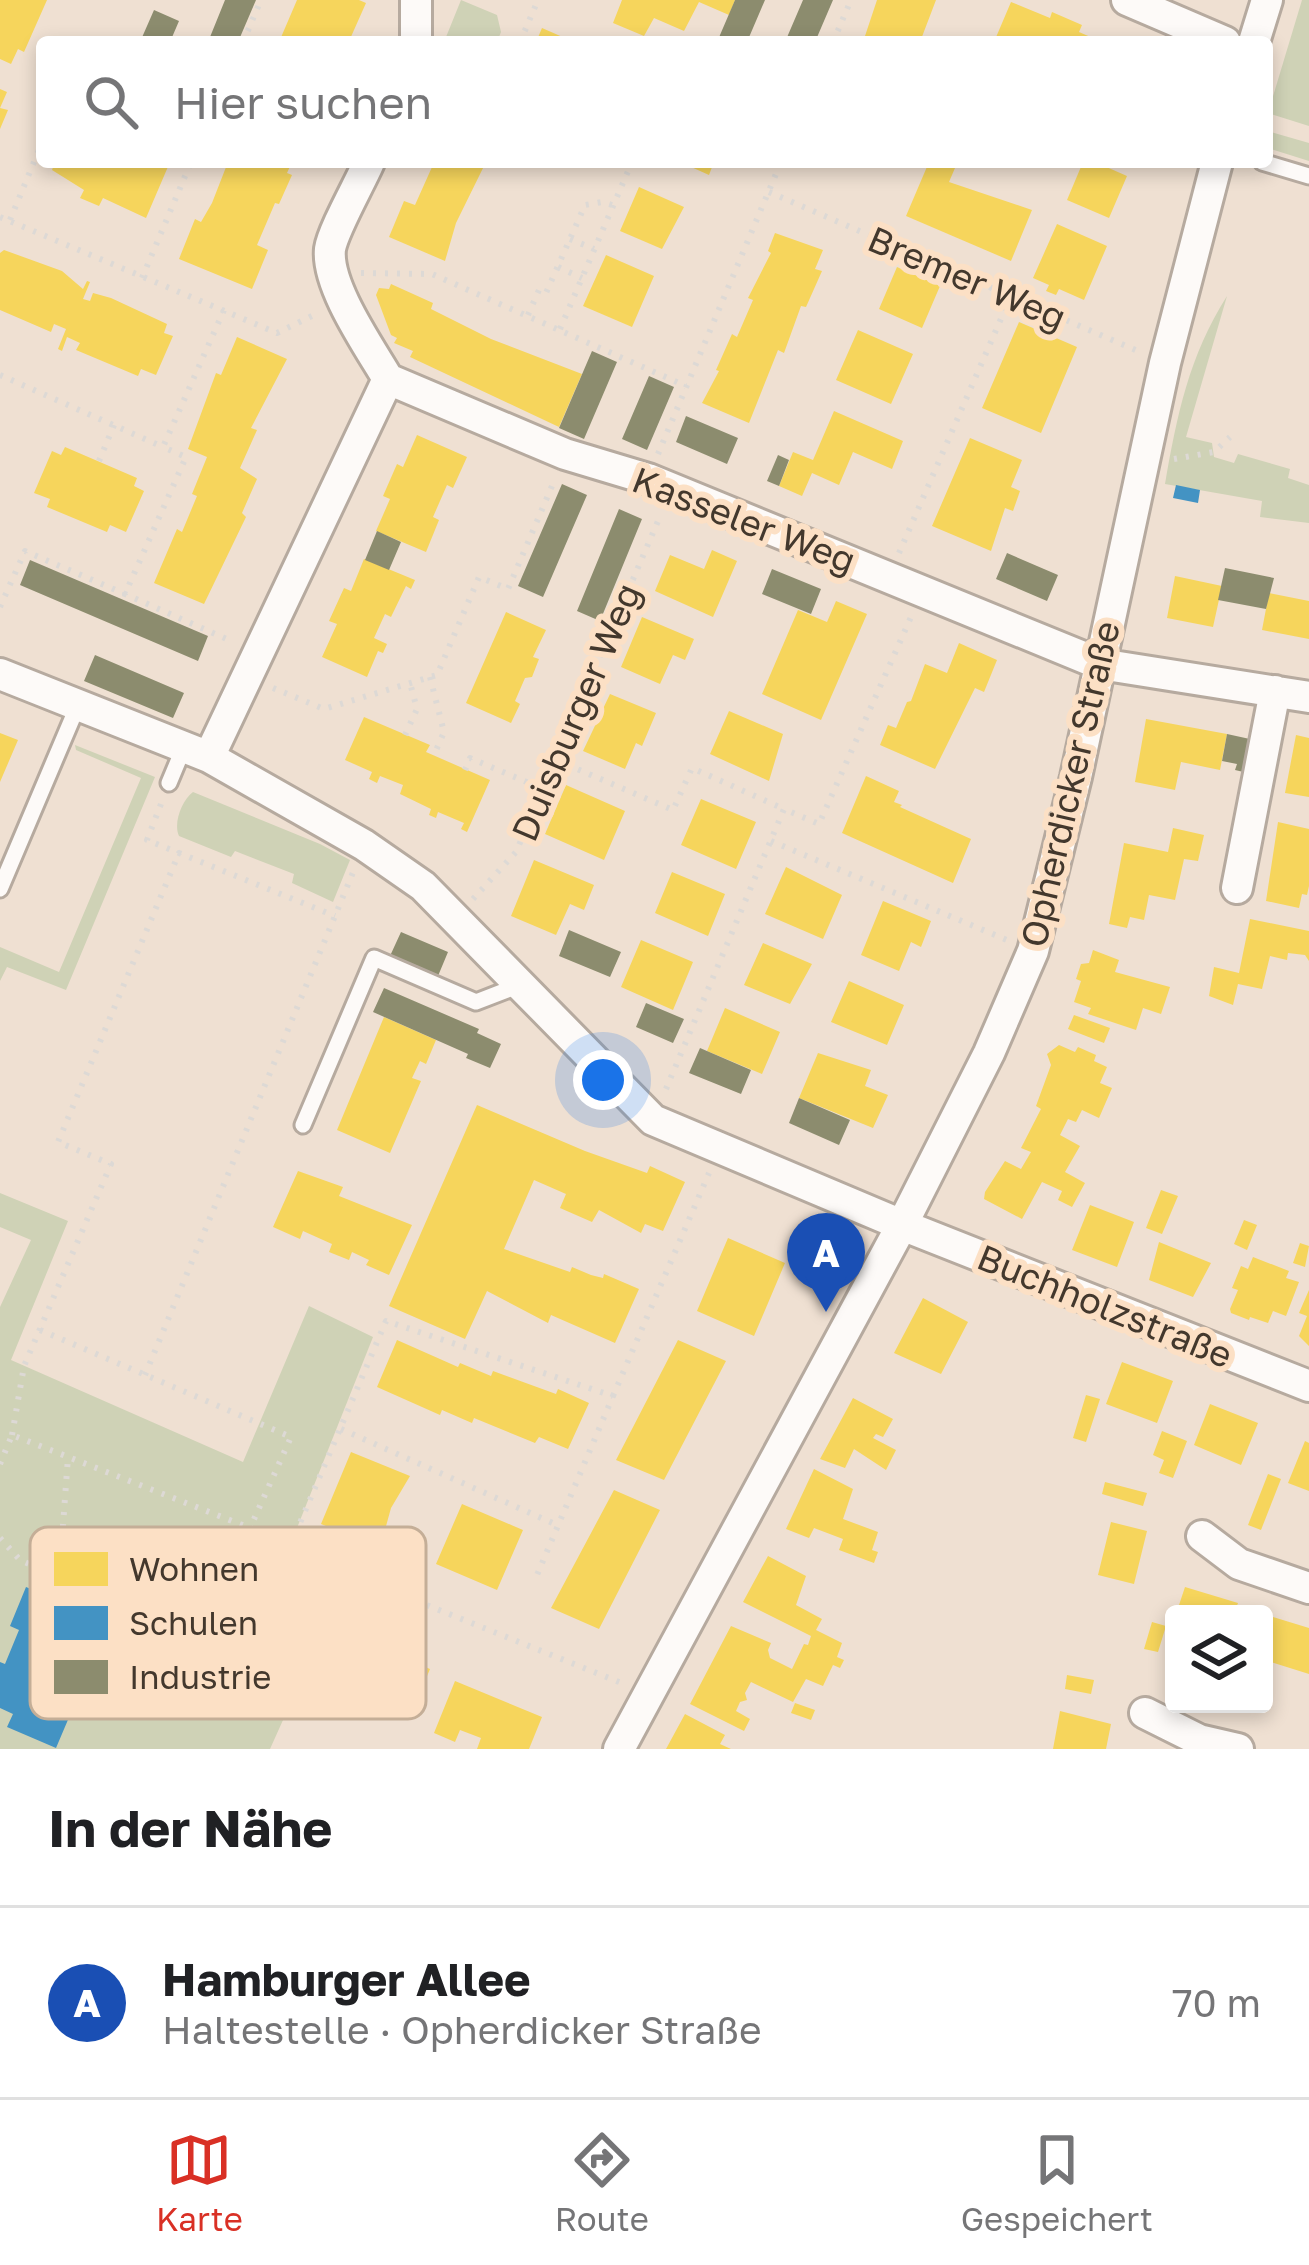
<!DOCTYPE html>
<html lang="de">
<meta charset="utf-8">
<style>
:root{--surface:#fff;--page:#f2f2f2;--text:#202124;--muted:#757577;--line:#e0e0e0;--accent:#d93025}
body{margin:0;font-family:"Golos Text",sans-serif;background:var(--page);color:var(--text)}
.controls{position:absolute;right:36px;bottom:36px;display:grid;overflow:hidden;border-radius:12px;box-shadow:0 6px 18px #0003}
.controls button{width:108px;height:108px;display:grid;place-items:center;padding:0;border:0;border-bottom:3px solid var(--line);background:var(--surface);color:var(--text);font:60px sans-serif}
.you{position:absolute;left:603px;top:1080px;width:42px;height:42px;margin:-30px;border:9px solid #fff;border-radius:50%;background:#1a73e8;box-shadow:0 0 0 18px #1a73e833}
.badge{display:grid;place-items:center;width:78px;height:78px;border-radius:50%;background:var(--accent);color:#fff;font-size:39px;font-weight:700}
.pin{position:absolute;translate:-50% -99px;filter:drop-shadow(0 3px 6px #0008)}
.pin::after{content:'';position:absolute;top:63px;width:42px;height:36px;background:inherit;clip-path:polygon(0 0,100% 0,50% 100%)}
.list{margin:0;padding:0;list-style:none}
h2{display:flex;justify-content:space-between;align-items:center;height:156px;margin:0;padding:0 48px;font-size:51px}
h2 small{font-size:39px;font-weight:400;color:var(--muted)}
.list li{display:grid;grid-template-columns:78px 1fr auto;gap:36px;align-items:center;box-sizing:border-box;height:192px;padding:0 48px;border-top:3px solid var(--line)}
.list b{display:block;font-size:45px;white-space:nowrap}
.list p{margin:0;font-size:39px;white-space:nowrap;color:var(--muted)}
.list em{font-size:39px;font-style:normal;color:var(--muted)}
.icon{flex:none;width:66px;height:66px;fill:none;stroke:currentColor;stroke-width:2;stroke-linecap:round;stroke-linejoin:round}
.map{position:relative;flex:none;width:1309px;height:1749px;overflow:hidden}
.search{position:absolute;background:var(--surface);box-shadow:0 6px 18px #0003;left:36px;right:36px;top:36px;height:132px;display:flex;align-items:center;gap:30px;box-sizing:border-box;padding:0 42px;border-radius:12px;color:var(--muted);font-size:45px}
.sheet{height:348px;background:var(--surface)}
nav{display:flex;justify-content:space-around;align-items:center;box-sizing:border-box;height:168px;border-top:3px solid var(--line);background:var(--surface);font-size:33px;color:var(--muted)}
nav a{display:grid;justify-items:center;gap:6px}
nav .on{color:var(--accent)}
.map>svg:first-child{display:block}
.green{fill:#cfd2b6}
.homes{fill:#f6d55c}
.schools{fill:#4393c3}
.industry{fill:#8c8c6e}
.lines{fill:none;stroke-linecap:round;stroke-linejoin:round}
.service-casing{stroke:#b6aa9f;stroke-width:21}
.minor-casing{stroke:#b6aa9f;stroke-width:36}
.path{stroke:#ddd9d5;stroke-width:6;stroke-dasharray:3 9;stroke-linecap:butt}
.service{stroke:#fdfaf8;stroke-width:15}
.minor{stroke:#fdfaf8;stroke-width:30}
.labels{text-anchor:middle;stroke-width:12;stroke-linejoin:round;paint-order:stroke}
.street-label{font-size:36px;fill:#43382d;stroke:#fce0c5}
.key{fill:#fce0c5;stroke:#c4ae97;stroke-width:3}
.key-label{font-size:33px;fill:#43382d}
</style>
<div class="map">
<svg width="1309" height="1749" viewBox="0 0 1309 1749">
<rect width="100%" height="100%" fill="#efe0d2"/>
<path class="green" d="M461,0L497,15L501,32L497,42H444Z
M1302,0H1309V126L1268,113Z
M1267,131L1309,143V161L1268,148Z
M1227,296L1186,437L1212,443L1214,457L1234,463L1238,454L1290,469L1288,478L1309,485V523L1260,517L1262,501L1165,484C1177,415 1189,356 1227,296Z
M75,745L155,777L66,990L7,967L0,981V947L59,972L141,778L76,750Z
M193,792L320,844L350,860L333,902L292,883L294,874L235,851L231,857L179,836C173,823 182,800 193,792Z
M0,1193L68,1221L11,1360L243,1462L309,1306L373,1337L291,1543L350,1571L270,1749H0V1307L31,1240L0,1227Z"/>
<path class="homes" d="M0,0H47L24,52L18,49L11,64L0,59Z
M297,0H359L366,3L350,39L346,37L344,42H279Z
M622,0H735L729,15L699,2L684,31L654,18L644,36L613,23Z
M877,0H936L920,42H863Z
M1011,2L1050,18L1052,12L1082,25L1079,32L1102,42H994Z
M542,28L574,42H536Z
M0,89L7,92L0,108L8,110L0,129Z
M55,162H170L146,218L103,198L99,206L80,198L84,190L52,170Z
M228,162H292L287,173L292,175L279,204L275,203L257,245L268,250L252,289L179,259L195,219L201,222L212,203Z
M429,162L485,164L456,223L445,261L389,237L404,201L415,205L432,167Z
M680,162H714L709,175Z
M929,162L955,168L949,182L1032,210L1011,261L906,216Z
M1083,162H1095L1127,176L1109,218L1067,200Z
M639,187L684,207L662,249L620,231Z
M1057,224L1107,246L1084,300L1059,289L1056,295L1046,291L1049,285L1033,278Z
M775,233L823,250L815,269L822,271L806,307L801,306L784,353L778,350L749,423L702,403L719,371L716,370L732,334L737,337L753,300L748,298L771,253L768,251Z
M4,250L62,271L83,289L87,281L90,282L83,299L90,301L93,293L111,298L167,324L164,333L173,336L156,375L141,369L138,376L76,350L80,343L67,337L62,351L58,349L66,329L54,324L51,332L0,310V253Z
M606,255L654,276L632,327L583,306Z
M897,267L940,286L922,328L879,309Z
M391,284L433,303L431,309L491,339L582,374L559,427L410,357L413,351L394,343L397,338L391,335L376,295L379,288L389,289Z
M1019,322L1077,347L1041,433L982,408Z
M858,330L913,354L891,404L836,380Z
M237,337L287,359L251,428L257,430L240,468L257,479L242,513L246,517L204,604L154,583L177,529L182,532L197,496L192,494L207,457L188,449L216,373L221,375Z
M834,411L903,441L892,469L853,452L839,485L812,473L802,496L779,486L793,452L813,460Z
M417,435L467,457L453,488L447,485L433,517L439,520L426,552L376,531L390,499L383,496L397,464L403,467Z
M970,438L1022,460L1011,487L1020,491L1013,511L1005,508L991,551L932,526Z
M65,447L137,478L134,486L144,491L126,532L110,525L107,532L47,507L50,499L34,493L52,451L61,455Z
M712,550L737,561L713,617L655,591L670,555L704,569Z
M364,559L415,580L411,589L406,586L391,617L385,614L374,638L387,644L383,653L378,651L367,677L322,657L337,624L329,621L344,588L351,591Z
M1175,576L1222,586L1213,627L1167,618Z
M1269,593L1309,601V639L1262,630Z
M836,601L867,614L821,720L762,694L798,610L827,622Z
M506,612L546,630L533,657L539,659L532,677L525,678L515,701L520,704L511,723L466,703Z
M642,617L694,639L685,660L673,655L660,684L621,667Z
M959,643L997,660L984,692L975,688L935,769L880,745L888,725L896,728L907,702L911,701L925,664L947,673Z
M610,694L656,713L642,746L636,743L625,769L583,751Z
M729,711L783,734L769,781L710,754Z
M364,717L430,745L426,752L490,780L467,832L461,829L464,823L438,812L436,818L429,815L431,809L400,794L403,785L380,776L377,783L369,779L372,772L345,760Z
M1146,719L1227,734L1220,770L1181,762L1175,790L1135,782Z
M0,733L18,740L0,782Z
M1296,735L1309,738V797L1285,793Z
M866,776L899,791L894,802L902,805L900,807L971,839L953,883L842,833Z
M566,785L625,811L604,860L545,834Z
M701,799L756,822L736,869L681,845Z
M1278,822L1309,829V886L1307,895L1302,894L1299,908L1266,901Z
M1173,828L1204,835L1198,861L1184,859L1175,900L1149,895L1144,920L1130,917L1127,928L1109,924L1124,843L1168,852Z
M534,860L594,885L584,910L570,904L556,935L511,916Z
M786,867L842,895L823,939L765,914Z
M672,872L725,894L708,936L655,913Z
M883,901L931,921L921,947L911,942L899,971L861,955Z
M1250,919L1309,931V961L1305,955L1288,953L1287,960L1270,956L1262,989L1238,984L1233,1005L1209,996L1214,967L1239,973Z
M641,940L693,962L673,1010L621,987Z
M763,943L812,964L790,1004L744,985Z
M1093,950L1119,960L1115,972L1170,987L1161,1014L1143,1008L1136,1030L1088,1014L1091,1008L1074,1002L1081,981L1076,979L1081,964L1089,963Z
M849,981L904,1005L887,1045L831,1022Z
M725,1008L780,1032L762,1074L707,1051Z
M1074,1015L1110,1028L1104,1043L1068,1029Z
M384,1017L436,1040L426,1064L420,1061L412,1078L421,1081L390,1153L337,1130Z
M1059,1045L1075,1052L1078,1047L1096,1055L1094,1061L1107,1067L1100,1083L1112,1088L1099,1118L1082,1110L1076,1122L1068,1119L1060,1135L1080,1146L1065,1172L1085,1183L1072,1207L1058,1200L1062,1191L1042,1182L1022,1219L984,1199L985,1192L1005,1161L1021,1169L1031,1152L1021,1148L1041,1109L1036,1106L1051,1065L1047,1054Z
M818,1053L871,1070L865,1086L888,1095L873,1128L799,1098Z
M477,1105L585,1151L647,1173L650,1166L685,1182L663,1231L645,1224L641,1233L599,1210L592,1222L560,1208L566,1194L534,1180L504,1249L570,1272L572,1267L591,1275L603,1278L604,1274L639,1289L615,1343L551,1315L548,1323L487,1291L465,1339L389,1306Z
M298,1171L343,1187L339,1196L412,1225L389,1275L366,1265L369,1260L352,1252L349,1260L329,1252L332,1244L303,1231L300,1239L273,1227Z
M1161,1190L1178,1196L1162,1234L1146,1228Z
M1090,1205L1134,1222L1117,1267L1072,1250Z
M1244,1220L1257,1225L1247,1250L1234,1244Z
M728,1238L785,1263L754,1336L697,1311Z
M1159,1242L1211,1263L1193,1297L1149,1280Z
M1300,1243L1309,1246L1305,1267L1293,1263Z
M1253,1257L1289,1271L1286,1278L1299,1282L1286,1316L1273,1311L1268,1323L1250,1317L1249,1320L1231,1313L1230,1309L1238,1290L1232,1288L1241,1266L1248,1269Z
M1309,1290V1346L1299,1336L1307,1316L1299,1313Z
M923,1298L968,1322L941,1374L894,1353Z
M397,1340L458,1367L460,1363L491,1376L493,1371L556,1394L558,1389L589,1403L568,1449L539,1437L535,1443L474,1418L472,1423L442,1410L440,1415L377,1387Z
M678,1340L726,1361L664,1480L616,1460Z
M1122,1362L1173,1381L1157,1423L1106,1404Z
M1086,1395L1100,1399L1086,1442L1073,1438Z
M853,1398L893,1419L883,1437L876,1434L873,1438L896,1450L886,1470L854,1449L845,1468L820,1459Z
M1210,1404L1258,1423L1241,1465L1194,1445Z
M1162,1431L1187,1441L1173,1478L1159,1473L1164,1460L1153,1455Z
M1305,1441L1309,1443V1491L1288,1483Z
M351,1452L410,1476L391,1508L380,1548L321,1524Z
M814,1469L853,1489L843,1519L878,1532L872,1550L878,1552L874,1563L839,1550L843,1539L814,1528L809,1538L786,1529Z
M1268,1474L1281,1479L1261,1530L1248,1525Z
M1105,1482L1147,1493L1143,1506L1102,1494Z
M614,1490L660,1510L599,1629L551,1608Z
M462,1504L523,1530L497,1590L436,1564Z
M1111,1522L1147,1531L1134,1584L1098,1575Z
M768,1556L806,1576L796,1605L822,1619L816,1630L842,1643L837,1657L844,1660L840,1668L833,1665L823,1686L806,1679L793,1702L751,1682L745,1693L747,1700L740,1702L736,1711L750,1719L744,1731L690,1704L731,1626L771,1643L768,1650L770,1658L792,1669L804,1644L808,1645L811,1636L743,1602Z
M1185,1587L1238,1603L1234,1614H1176Z
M1273,1617L1309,1628V1674L1264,1660Z
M1152,1622L1166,1626L1158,1652L1144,1649Z
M342,1633L430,1669L413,1710L391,1701L386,1712L364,1703L369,1691L347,1682L343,1694L321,1685Z
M1067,1675L1094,1680L1091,1694L1065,1689Z
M455,1681L542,1717L529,1749H477L481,1738L460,1730L455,1742L434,1733Z
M795,1703L815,1710L811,1720L791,1713Z
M1060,1711L1111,1724L1106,1749H1053Z
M685,1714L725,1735L720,1744L731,1749H666Z"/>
<path class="schools" d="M1176,485L1200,490L1198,503L1173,498Z
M26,1587L60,1601L65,1588L115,1609L56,1748L7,1727L13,1714L0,1708V1662L5,1664L19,1630L10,1626Z"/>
<path class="industry" d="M225,0H256L238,42H208Z
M735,0H765L747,42H717Z
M803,0H833L815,42H785Z
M154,10L179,21L170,42H140Z
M592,351L617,362L584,439L559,428Z
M649,376L674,387L647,450L622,439Z
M686,416L738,438L727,464L676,442Z
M778,455L789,460L779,486L767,481Z
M562,484L587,495L543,597L518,586Z
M619,509L642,519L600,621L577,611Z
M377,531L401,542L389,570L365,560Z
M1007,553L1058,575L1047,601L996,579Z
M30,560L208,636L198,661L20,585Z
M1225,568L1274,578L1266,609L1218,600Z
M772,569L821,589L811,614L762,594Z
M95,655L184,693L173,718L84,681Z
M1227,734L1259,741L1252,774L1235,770L1237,764L1222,761Z
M569,930L621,952L610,977L559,956Z
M401,932L448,952L438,976L390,956Z
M384,988L479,1029L477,1033L501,1044L490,1068L466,1058L468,1054L373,1012Z
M646,1003L684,1019L673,1043L636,1027Z
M700,1048L751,1070L741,1094L689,1073Z
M799,1098L850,1120L839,1145L789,1123Z"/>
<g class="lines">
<defs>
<path id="service" d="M1262,162L1309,176
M169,783L184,747
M0,889L78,705
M303,1125L374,958L476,1002L520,985"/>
<path id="minor" d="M1127,0L1225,42
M416,42V0
M1254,42L1267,0
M388,379L565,454L648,479L1100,664L1309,697
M0,674L209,757L364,845L423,886L653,1120L902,1225L1309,1386
M209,757L388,379C370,348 326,286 330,249C333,230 360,183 369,162
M1237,888L1275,691
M1202,1536L1239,1564L1309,1588
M1145,1713L1199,1740L1238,1749
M619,1749L902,1225L989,1053L1033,951L1076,777L1165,363L1217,162"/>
</defs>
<use href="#service" class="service-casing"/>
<use href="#minor" class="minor-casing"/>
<path class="path" d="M243,42L261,0
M520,42L538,0
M833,42L851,0
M769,192L1140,352
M0,217L277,333L316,314
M10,220L41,145
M570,239L594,249
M558,267L582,278
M361,273L432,274L686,386
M142,278L191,162
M224,310L163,447L186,457L125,594L231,641
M528,315L539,290L546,293L585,205L602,202L612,205
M560,329L632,162
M0,375L163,447
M658,454L781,162
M1174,459L1214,452L1230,437
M99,461L114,425
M899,553L1010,298
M0,607L25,551L125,594
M430,677L444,732L434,755
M273,688L324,709L437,675L479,577L508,589L555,479
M405,735L417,709L410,683
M556,760L673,810L692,768L784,809
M465,770L470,758L543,789
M161,804L147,840L179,853
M771,841L1007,940
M473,899L516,852L661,514
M666,1089L784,809L819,824L911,617
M40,1330L291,1437L250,1528
M145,1375L354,870
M613,1396L709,1173
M341,1429L557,1525
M12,1435L24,1366L111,1164L58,1142L179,853L335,916
M0,1464L12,1435L291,1544L419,1602L624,1684
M63,1529L86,1539
M0,1538L20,1560L59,1577
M291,1544L386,1321L613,1396L537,1575
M59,1580L142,1615
M51,1597L59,1580L68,1457
M394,1654L419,1602
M77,1699L104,1712L113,1692C128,1691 145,1690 160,1684C197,1667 230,1606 195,1573L170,1568L146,1575L138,1593L145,1640L135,1653L101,1657L88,1682L96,1691L113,1692"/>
<use href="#service" class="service"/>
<use href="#minor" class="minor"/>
</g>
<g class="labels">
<g class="street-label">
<text transform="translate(967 278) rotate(23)" y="13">Bremer Weg</text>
<text transform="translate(744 520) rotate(21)" y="13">Kasseler Weg</text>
<text transform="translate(576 712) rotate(-67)" y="13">Duisburger Weg</text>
<text transform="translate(1070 784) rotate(-77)" y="13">Opherdicker Straße</text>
<text transform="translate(1105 1306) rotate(22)" y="13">Buchholzstraße</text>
</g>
</g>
<rect x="30" y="1527" width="396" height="192" rx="18" class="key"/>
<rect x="54" y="1552" width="54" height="34" fill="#f6d55c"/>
<rect x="54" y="1606" width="54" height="34" fill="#4393c3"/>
<rect x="54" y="1660" width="54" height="34" fill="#8c8c6e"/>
<g class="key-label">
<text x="129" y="1581">Wohnen</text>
<text x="129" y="1635">Schulen</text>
<text x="129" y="1689">Industrie</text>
</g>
</svg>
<div class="controls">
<button><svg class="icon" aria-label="layers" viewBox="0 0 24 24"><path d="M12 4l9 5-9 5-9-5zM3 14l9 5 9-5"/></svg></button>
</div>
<div class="you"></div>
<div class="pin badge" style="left:826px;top:1312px;background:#1a4fb4">A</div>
<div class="search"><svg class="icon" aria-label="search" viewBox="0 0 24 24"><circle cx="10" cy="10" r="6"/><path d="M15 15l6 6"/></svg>Hier suchen</div>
</div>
<section class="sheet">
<h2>In der Nähe<small></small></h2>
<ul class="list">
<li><span class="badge" style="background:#1a4fb4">A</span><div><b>Hamburger Allee</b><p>Haltestelle · Opherdicker Straße</p></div><em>70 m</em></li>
</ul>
</section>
<nav>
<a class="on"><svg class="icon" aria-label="map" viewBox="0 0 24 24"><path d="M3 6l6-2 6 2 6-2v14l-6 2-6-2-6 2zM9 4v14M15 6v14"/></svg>Karte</a>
<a><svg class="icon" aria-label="directions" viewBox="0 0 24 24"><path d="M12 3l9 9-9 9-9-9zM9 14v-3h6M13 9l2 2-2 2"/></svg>Route</a>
<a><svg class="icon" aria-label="saved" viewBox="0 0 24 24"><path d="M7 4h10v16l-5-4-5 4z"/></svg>Gespeichert</a>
</nav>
